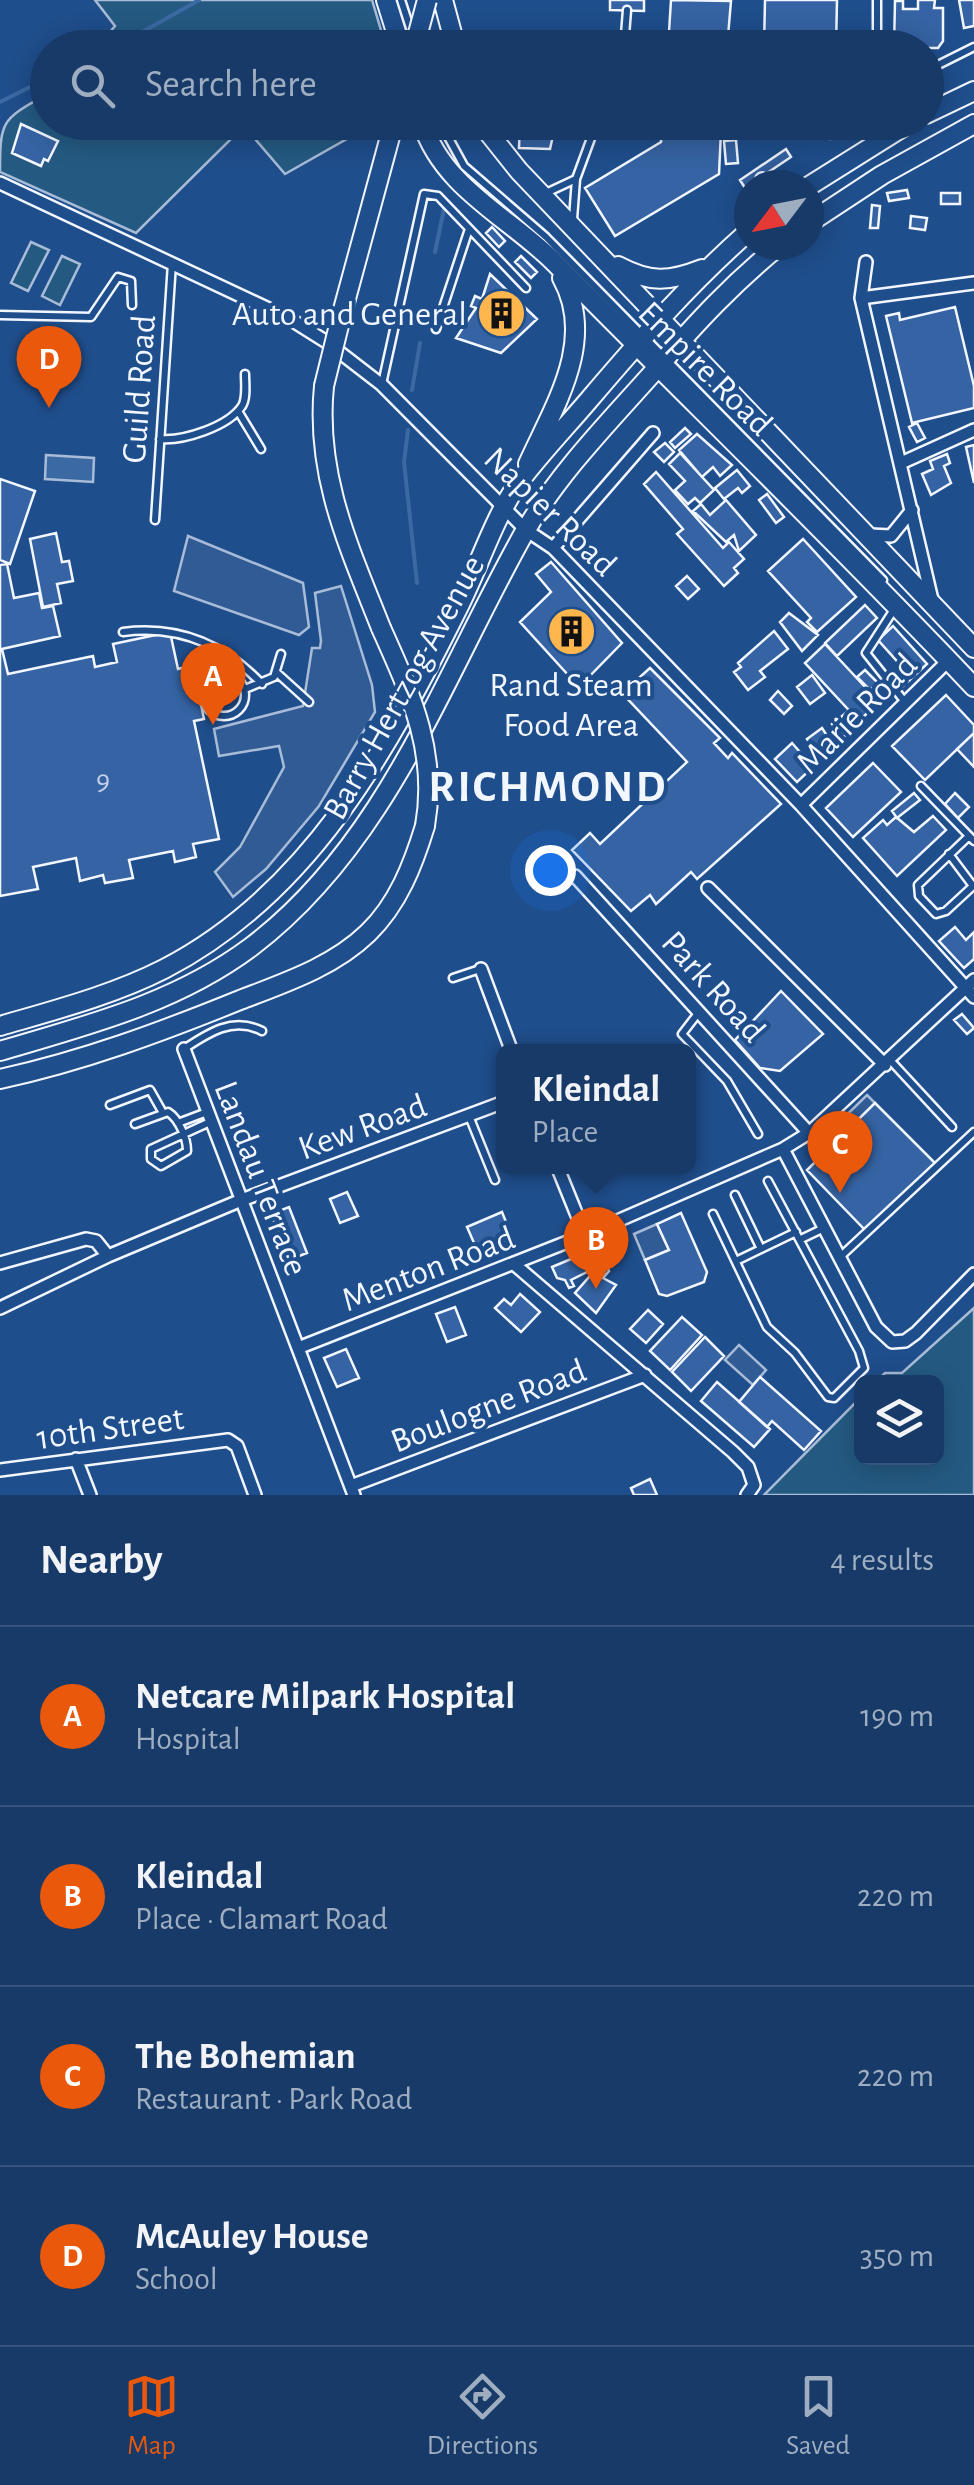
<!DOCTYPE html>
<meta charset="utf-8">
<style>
:root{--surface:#173a69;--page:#244571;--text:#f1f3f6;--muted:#9eadc0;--line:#36547d;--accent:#ea580c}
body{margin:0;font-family:"Alegreya Sans",sans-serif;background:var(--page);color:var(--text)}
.controls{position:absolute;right:30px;bottom:30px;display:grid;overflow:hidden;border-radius:15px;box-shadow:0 5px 25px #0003}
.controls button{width:90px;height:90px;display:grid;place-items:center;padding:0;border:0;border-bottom:2px solid var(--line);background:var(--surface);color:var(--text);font:50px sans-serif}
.compass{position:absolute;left:734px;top:170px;width:90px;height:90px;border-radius:50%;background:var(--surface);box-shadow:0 5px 25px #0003;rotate:238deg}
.you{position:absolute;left:550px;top:870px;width:35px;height:35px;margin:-25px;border:8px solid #fff;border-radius:50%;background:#1a73e8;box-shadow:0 0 0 15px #1a73e833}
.badge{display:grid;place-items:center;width:65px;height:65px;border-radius:50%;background:var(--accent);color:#fff;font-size:32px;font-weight:700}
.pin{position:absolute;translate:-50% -82px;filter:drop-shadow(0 2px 5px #0008)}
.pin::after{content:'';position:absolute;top:52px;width:35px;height:30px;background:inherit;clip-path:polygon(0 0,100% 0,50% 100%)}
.popup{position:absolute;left:496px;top:1044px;width:200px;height:130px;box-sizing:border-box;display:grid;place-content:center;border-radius:15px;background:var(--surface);filter:drop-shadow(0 2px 8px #0005);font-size:32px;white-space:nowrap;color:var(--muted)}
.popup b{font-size:38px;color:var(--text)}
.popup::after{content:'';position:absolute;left:50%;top:100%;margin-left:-20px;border:20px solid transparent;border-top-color:var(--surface)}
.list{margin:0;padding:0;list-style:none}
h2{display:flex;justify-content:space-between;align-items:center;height:130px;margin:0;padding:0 40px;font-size:42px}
h2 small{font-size:32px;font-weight:400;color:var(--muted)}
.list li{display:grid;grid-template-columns:65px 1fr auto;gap:30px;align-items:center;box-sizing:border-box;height:180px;padding:0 40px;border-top:2px solid var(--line)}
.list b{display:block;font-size:38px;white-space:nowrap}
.list p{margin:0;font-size:32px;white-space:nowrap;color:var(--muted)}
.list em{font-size:32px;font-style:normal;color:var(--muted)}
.icon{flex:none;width:55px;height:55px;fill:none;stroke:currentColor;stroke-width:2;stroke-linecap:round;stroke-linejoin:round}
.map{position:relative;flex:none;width:974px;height:1495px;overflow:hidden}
.search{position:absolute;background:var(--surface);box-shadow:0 5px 25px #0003;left:30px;right:30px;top:30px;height:110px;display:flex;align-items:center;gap:25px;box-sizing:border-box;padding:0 35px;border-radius:55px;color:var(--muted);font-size:38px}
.sheet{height:850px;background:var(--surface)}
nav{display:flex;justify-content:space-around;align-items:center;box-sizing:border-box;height:140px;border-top:2px solid var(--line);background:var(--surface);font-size:28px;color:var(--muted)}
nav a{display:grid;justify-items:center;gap:5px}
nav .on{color:var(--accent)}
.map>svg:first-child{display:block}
.green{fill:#245a82;stroke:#a8bbd7;stroke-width:2.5}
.parking{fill:#305b95;stroke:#a8bbd7;stroke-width:2.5}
.water{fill:#3b69a3;stroke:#a8bbd7;stroke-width:2.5}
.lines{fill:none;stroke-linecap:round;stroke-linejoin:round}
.stream{stroke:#3b69a3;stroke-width:4}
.building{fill:#3563a3;stroke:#f2f6ff;stroke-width:2.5}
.lane-casing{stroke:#f2f6ff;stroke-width:11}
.street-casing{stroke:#f2f6ff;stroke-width:16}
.secondary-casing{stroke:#f2f6ff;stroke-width:22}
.lane{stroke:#1f4e8c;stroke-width:6}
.street{stroke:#1f4e8c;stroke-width:11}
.secondary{stroke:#1f4e8c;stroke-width:18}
.secondary-bridge-casing{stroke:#f2f6ff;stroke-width:22;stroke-linecap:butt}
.secondary-bridge{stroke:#1f4e8c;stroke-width:18}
.labels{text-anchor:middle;stroke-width:8;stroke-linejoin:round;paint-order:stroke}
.number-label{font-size:30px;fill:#c3d1e8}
.poi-label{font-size:35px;fill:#f2f6ff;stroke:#1f4e8c;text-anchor:end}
.street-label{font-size:35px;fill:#f2f6ff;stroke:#1f4e8c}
.district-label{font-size:45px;font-weight:bold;letter-spacing:2.5px;fill:#f2f6ff;stroke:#1f4e8c}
</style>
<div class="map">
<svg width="974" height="1495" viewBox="0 0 974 1495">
<rect width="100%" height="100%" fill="#1f4e8c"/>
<path class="green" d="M95,0H372L386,47H97L115,26Z
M47,94L48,122L363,123L359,132L285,174L244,126L136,233L0,172C0,119 2,120 47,94Z
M31,242L49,250L28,291L11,283Z
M62,256L80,264L60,305L42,296Z
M974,1308V1495H764L861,1397L862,1458H936V1382H876L885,1373H902Z"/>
<path class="parking" d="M188,536L303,583L309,627L299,635L174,591Z
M341,586L372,685L375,712L319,806L266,869L233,897L215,872L240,847L284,767L279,746L219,756L214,729L303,706L312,648H320L321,641L315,593Z
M867,1095L875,1103L828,1150L816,1145Z
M657,1224L669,1250L645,1260L634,1234Z
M739,1345L766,1370L753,1385L725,1360Z"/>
<path class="water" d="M46,455L94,458L93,482L45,479Z"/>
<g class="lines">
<path class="stream" d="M114,48L199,0
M0,102L48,78
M435,252L444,209
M412,390L420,343
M408,430L404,462L417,583"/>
</g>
<path class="building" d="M610,0H644V11L610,10Z
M671,0L731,1L727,48H668Z
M765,0H837L836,48H764Z
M918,0H935L934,8H943V41L938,48H894L895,1H903V9H918Z
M959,0H974V26L964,28Z
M520,122H556L550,149L519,148Z
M831,122L830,139L721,131L719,174L615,236L585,188L661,142L662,126L615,122Z
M21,124L58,141L48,161L44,159L41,166L12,153Z
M736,140L738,163L726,164L724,141Z
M786,149L791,157L745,188L740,180Z
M907,190L909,198L889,201L887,193Z
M941,193H960V204H941Z
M872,205L880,206L878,228H870Z
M911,216L927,218L925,230L910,228Z
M492,227L505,241L499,247L486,233Z
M521,256L537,272L531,278L515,262Z
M490,274L537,319L501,353L456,338L476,308L471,306L475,296L482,299Z
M955,307L974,386V408L912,423L886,316L899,313L900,320Z
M917,423L925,438L917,442L909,427Z
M685,428L691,434L675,448L670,442Z
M697,434L732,465L720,476L713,467L702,477L679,450Z
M665,443L674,452L664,462L654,452Z
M974,445V483L966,447Z
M680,453L714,490L700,503L695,498L688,504L675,490L685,481L669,464Z
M947,454L950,463L944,466L951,483L931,495L922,474L933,469L930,461Z
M737,470L750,486L742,493L738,488L724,499L715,488Z
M656,472L723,548L729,542L744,559L734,568L738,573L724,586L677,534L683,529L644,484Z
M0,479L35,491L10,564L0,560Z
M767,494L784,517L776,523L759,500Z
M726,500L756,535L739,551L734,535L726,542L693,511L701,504L710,515Z
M56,533L62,562L69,561L73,581L57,584L61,603L43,607L30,539Z
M803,539L856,597L817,632L807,622L811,618L768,571Z
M551,562L622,643L579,687L520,622L551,592L536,574Z
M7,564L14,598L39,593L42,608L53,606L60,636L2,649L8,674L93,656L95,667L117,662L113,644L170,632L178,669L193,665L204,719L194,721L219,839L193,844L196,857L175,862L173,851L129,860L133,878L105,883L103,875L80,881L76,858L33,867L38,889L0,896V565Z
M687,576L699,589L688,599L676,586Z
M865,605L877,618L837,656L825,643Z
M789,613L818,635L802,651L780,622Z
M893,626L927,664L900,689L891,679L903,668L878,640Z
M774,631L788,649L760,671L765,677L748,690L734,672L741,667L738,663Z
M825,644L879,702L859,721L805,663Z
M650,668L720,738L714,743L728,758L732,753L781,804L697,879L691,872L656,904L650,895L631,911L572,850L590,833L600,844L687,762L622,693Z
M865,670L878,683L870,690L857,677Z
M812,675L825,693L810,704L797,687Z
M778,691L792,706L784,714L770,700Z
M946,695L974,725V733L925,780L892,746Z
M847,712L857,726L842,738L832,724Z
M822,728L835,748L820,758L807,739Z
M974,733V767L957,749Z
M792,743L813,767L797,782L775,759Z
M873,763L901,792L853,837L826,808Z
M914,793L920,800L897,818L892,811Z
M955,793L969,807L958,818L945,804Z
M933,816L946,830L897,876L863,838L883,820L887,825L896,817L914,832Z
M955,927L966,940L974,932V959L964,968L939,941Z
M781,991L823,1034L780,1071L760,1068L735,1040Z
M962,1014L974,1028L967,1034L954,1020Z
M875,1103L935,1163L866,1231L807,1170Z
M347,1192L358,1216L340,1223L330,1199Z
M289,1207L307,1253L289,1260L271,1214Z
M502,1212L512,1237L478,1252L467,1227Z
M681,1213L707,1272L704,1282L667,1296L659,1294L645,1260L669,1250L657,1224Z
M590,1251L595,1268L571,1280L574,1286L569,1288L565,1280L557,1278L552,1267Z
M604,1260L609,1271L603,1278L616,1285L596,1313L575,1293Z
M520,1294L540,1312L521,1332L495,1308L504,1299L511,1305Z
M455,1307L466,1335L447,1342L436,1314Z
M648,1310L663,1324L646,1343L630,1329Z
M682,1317L702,1335L670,1370L650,1351Z
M705,1337L724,1356L691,1391L672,1372Z
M346,1349L359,1378L337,1387L324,1358Z
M760,1377L821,1431L804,1450L772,1421L767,1427L739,1402Z
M717,1382L770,1429L754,1447L701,1401Z
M650,1479L657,1495H634L631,1488Z"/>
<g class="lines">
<defs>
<path id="lane" d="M401,0L413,37
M877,0V48
M624,48L627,10
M926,71L974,47
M440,122L464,166L546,237L883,580
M546,193L576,179
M573,219L576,179L597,122
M0,315L91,317L118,277L131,281L132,305
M436,329L469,229
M382,384L424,194L438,196L526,288
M238,411L261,449
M160,439C183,441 228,427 242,406C247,398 245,384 245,374
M155,520L172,263
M895,608L866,653L905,702
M123,632C178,625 223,643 262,684
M277,673L309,702
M203 695a21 21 0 1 1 42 0a21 21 0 1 1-42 0Z
M245,689L274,677L281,654
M921,786L974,841
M949,854L973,886L946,911L936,914L919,896L918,885L969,836
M453,978L480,969
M699,1012L682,1034L727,1081L758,1134
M184,1049C208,1033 233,1016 262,1031
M890,1060L952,1127
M110,1105L150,1090L163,1113
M469,1116L495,1180
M178,1123L207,1112
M135,1124L168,1112C179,1119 187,1138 187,1151L161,1166L151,1159V1149L210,1122
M735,1195L761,1249
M713,1214L767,1327L795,1353L828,1397L834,1398L864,1368L859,1351L768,1181
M801,1239L824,1228
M839,1258L974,1132
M736,1261L796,1232"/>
<path id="street" d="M762,179L764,185
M0,183L290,319L325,341L382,385L526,530L553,548L801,805L974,997
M866,262L861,298L933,604
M861,298L974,283
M901,463L974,430
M870,535L891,536L912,510
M553,548L653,433
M801,805L949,660
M575,876L809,1133
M708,888L885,1065
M481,969L512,1052
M184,1049L354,1495
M783,1149L876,1327L892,1342L905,1341L916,1333L974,1274
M557,1166L585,1235
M0,1263L86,1239L96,1241L108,1256
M514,1264L733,1452L748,1467L754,1485L747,1495
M0,1308L108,1256L239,1201L504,1102
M298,1348L585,1235L783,1149L809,1133L974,980
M76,1459L90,1495
M0,1470L228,1440L237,1446L255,1495
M351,1486L645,1375"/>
<path id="secondary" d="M386,0L401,48
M443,0L456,48
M926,114L974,91
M422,122C442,188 511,218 556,264C695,405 838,543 974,687
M480,122L519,171L974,648
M809,186L911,122
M809,223L882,175L974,124
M618,266C650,283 669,282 702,269
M341,317L394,122
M324,386C315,475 349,547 381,628
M528,464C554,406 597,341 562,278
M0,1026C55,1010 113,995 164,969C309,894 386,752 456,612C478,570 492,521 519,482C540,454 565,428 588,401C639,341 690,283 749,231
M0,1051C88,1025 176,1003 251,947C387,844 443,677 524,533C559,472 611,420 657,368C696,323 734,282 780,245
M0,1079C83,1061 161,1032 240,1000C284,983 333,967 368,933C398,904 413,865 425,826"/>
</defs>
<use href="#lane" class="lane-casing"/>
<use href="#street" class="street-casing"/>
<use href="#secondary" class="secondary-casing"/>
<use href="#lane" class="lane"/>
<use href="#street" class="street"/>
<use href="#secondary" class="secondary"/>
<defs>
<path id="secondary-bridge" d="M414,48L427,0
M324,386L341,317
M381,628C411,695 438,752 425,826"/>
</defs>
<use href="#secondary-bridge" class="secondary-bridge-casing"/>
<use href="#secondary-bridge" class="secondary-bridge"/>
</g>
<defs>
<symbol id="building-disc" viewBox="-11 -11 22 22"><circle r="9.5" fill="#ffb74d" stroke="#1f4e8c"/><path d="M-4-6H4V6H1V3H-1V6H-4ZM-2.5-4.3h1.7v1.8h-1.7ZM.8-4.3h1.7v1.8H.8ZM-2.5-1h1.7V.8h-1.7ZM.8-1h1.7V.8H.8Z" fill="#111"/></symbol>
</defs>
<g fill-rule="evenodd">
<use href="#building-disc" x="474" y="286" width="55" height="55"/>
<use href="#building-disc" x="544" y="604" width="55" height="55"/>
</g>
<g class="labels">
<g class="number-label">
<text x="103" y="790">9</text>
</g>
<g class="poi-label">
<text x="467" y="325">Auto and General</text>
<text x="571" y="696" text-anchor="middle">Rand Steam<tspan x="571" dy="40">Food Area</tspan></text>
</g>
<g class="street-label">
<text transform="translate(706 368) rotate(45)" y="12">Empire Road</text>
<text transform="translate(138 389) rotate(-86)" y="12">Guild Road</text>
<text transform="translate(551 511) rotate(44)" y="12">Napier Road</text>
<text transform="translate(403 687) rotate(-61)" y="12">Barry Hertzog Avenue</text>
<text transform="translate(856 713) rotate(-45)" y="12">Marie Road</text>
<text transform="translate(714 986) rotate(48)" y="12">Park Road</text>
<text transform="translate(362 1126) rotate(-20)" y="12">Kew Road</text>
<text transform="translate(262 1178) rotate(69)" y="12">Landau Terrace</text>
<text transform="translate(428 1268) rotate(-21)" y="12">Menton Road</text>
<text transform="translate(488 1405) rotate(-21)" y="12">Boulogne Road</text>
<text transform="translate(110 1427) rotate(-8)" y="12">10th Street</text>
</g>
<g class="district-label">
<text x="548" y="801">RICHMOND</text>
</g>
</g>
</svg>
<div class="controls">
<button><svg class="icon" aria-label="layers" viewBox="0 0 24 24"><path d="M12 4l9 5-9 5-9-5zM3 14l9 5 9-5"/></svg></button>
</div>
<svg class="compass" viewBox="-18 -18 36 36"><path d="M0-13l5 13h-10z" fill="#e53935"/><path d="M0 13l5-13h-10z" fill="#9eadc0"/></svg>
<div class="you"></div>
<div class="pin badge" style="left:213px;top:725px">A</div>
<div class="pin badge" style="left:596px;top:1289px">B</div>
<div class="popup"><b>Kleindal</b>Place</div>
<div class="pin badge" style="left:840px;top:1193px">C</div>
<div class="pin badge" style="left:49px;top:408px">D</div>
<div class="search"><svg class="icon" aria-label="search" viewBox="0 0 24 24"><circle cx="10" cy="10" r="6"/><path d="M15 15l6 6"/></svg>Search here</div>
</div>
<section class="sheet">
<h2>Nearby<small>4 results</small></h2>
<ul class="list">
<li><span class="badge">A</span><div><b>Netcare Milpark Hospital</b><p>Hospital</p></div><em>190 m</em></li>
<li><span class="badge">B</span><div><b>Kleindal</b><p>Place · Clamart Road</p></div><em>220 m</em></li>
<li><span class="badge">C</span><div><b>The Bohemian</b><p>Restaurant · Park Road</p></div><em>220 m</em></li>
<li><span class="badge">D</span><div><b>McAuley House</b><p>School</p></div><em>350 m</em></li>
</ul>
</section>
<nav>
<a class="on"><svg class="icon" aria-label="map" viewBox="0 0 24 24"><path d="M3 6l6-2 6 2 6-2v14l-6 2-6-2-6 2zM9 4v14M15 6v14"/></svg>Map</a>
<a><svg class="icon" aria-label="directions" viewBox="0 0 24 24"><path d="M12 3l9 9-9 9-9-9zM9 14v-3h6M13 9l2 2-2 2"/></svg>Directions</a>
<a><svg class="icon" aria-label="saved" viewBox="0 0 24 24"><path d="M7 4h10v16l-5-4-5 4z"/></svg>Saved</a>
</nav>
